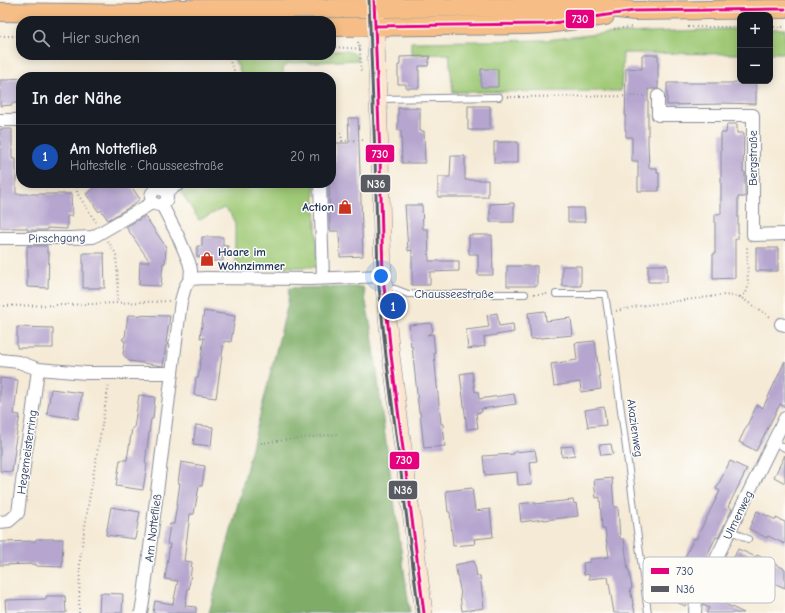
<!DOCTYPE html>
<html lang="de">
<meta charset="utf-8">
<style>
:root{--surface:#171b24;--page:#242831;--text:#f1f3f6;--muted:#9ea1a6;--line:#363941;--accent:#0f766e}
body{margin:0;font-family:"Comic Neue",sans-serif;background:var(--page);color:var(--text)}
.controls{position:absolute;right:12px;top:12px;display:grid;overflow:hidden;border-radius:8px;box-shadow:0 2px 10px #0003}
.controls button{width:36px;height:36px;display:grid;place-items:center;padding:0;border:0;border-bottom:1px solid var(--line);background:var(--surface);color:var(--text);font:20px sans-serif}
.you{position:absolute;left:381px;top:276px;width:14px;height:14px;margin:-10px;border:3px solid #fff;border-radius:50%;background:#1a73e8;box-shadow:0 0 0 6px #1a73e833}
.badge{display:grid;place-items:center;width:26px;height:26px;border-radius:50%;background:var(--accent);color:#fff;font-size:13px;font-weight:700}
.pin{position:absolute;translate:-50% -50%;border:2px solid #fff;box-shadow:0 1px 4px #0006}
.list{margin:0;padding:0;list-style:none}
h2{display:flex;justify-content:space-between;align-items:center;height:52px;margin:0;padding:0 16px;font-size:17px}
h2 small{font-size:13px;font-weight:400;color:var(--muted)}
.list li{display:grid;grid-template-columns:26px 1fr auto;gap:12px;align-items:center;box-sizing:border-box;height:64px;padding:0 16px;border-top:1px solid var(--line)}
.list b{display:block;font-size:15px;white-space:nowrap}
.list p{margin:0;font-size:13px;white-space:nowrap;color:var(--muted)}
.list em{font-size:13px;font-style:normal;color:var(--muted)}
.icon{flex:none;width:22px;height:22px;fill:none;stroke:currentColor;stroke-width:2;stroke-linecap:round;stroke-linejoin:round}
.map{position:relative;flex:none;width:785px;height:613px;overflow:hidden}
.search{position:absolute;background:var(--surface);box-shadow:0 2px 10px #0003;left:16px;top:16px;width:320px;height:44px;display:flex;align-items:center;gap:10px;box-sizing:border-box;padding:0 14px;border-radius:16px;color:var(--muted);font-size:15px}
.panel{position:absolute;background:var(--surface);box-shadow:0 2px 10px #0003;left:16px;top:72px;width:320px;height:116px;border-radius:16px}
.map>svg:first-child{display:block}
.green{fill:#9fc976;stroke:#5d7c6a}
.forest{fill:#7fad67;stroke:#4d6e62}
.building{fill:#b6a6cf}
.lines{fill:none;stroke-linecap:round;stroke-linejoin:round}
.service-casing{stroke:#888c9a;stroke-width:8}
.minor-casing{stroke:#888c9a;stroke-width:14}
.secondary-casing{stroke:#888c9a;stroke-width:18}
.primary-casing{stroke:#888c9a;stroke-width:20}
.path{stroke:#888c9a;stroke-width:2;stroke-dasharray:1 3;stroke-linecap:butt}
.service{stroke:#fff;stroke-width:6}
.minor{stroke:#fff;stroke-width:12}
.secondary{stroke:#fbe5cf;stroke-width:17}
.primary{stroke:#f6be86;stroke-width:18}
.bus-1-casing{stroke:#fdfcf7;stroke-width:6}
.bus-2-casing{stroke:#fdfcf7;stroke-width:6}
.bus-1{stroke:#e5007d;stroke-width:3}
.bus-2{stroke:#595b62;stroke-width:3}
.labels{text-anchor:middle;stroke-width:3;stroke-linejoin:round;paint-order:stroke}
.street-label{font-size:12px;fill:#1b2f5e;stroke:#fdfcf7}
.poi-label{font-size:12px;font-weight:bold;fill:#1b2f5e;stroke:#fdfcf7;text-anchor:end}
.key{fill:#fdfcf7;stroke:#b9bec9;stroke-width:1}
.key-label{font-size:11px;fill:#1b2f5e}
.line-badge{stroke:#fdfcf7;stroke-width:1.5}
.badge-label{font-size:11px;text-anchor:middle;font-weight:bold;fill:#fff}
</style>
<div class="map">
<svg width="785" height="613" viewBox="0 0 785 613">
<rect width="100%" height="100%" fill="#fdfcf7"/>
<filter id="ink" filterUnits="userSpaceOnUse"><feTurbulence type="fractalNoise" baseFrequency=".025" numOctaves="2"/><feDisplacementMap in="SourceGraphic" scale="8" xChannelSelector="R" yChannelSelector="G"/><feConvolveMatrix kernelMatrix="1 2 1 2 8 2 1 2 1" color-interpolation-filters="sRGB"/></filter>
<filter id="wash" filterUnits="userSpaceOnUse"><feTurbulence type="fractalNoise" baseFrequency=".012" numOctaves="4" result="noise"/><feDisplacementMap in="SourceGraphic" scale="16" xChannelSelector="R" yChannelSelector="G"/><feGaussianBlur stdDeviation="0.9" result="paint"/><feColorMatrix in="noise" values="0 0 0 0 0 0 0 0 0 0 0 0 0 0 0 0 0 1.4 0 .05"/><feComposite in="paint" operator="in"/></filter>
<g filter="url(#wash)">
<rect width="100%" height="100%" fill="#f5ead5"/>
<path class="green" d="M729,29H740V54L623,53L621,91L453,92L449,54L411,55V42L546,40L598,34Z
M770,29H785V53H770Z
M331,51C341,51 355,49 359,60L294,63L287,64L283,69V77H243L232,55H331Z
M190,183H314L318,267H235V223L230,213L224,208L199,220L180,190Z"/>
<path class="forest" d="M363,287L372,333L386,443L410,613H209L234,519L288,303L289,288Z"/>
<g id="blocks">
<path class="building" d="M642,55H658V89H648V144L649,168H657V173H659V191H638V161H632V137H626V130H625L626,68L642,69Z
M430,56L428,66H419V88H406V84H398V65H400V57Z
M481,69H498V87H481Z
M21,78V103H12V105L0,106V80H10V79Z
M734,82H756V104L722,103V104L667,105V83H733Z
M468,106H490V130H468Z
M398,108H420V131H424L425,163H402L401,130H398Z
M348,118H358L363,256L340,257L339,231H330L329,183H331V161H335V143H349Z
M727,124H737V133H744L743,172H745V197H738V239H735V278L713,279V254H715V214H721V133H726Z
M0,129H12V159H16V194H71L72,216H67V229L47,228V230H27V228H0Z
M494,142H518V163H494Z
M451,156H465V180H488V197H438V177H450Z
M102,183H129L140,199L135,203H136L108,220L101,210L99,212L86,194Z
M514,203V222H490V204Z
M405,205H422L423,229H428L429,261H459V271L430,272V285H412V250L408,251Z
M568,208H584L585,222H568Z
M145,216L166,247L165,263H163L161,286L139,285L140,262H150L126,227Z
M469,235H492L493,275H478V254H469Z
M202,237H223V246H228V256H223V261H202V257H197V246H202Z
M27,246H47V253H49L48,288L27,287Z
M756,248H778V271H756Z
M83,253H104L105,288H83Z
M648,265H667V282H648Z
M507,266H537V286H507Z
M562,266H581V286H562Z
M204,311L235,316L231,342L224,341L216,398L194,395L196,378H198L204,338H200Z
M545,311L546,321L571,318L573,335L531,339L528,313Z
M497,313L499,326L513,324L514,332L484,337L485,346L468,349L466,330L489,327L487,315Z
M128,315L170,316L166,342L168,344L166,346L163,366L129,361L123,354L125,342L122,339L125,337Z
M431,323L433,331L427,335L433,334L435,353H434L437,385L441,424H443L445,446L424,448L420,412H419L412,346L411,347L409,325Z
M17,327L53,328V348H17Z
M595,341L601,389L581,392L580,382L554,386L551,364L577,360L575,343Z
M785,361V407L780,404L756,451L739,442L757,405L763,408Z
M472,372L475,392L478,391L479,399L514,394L516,404L481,409L482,412L476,413L478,428L467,429L460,374Z
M0,378L18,380L14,414L20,415L14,449H15L12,472L0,471Z
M51,389L82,393L78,419L47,414Z
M139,395L155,397L153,419H151L145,463L147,464L143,490L116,486L120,460H127L132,428H134Z
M604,407L606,425L588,427L585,410Z
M196,425L213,427L211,446L193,444Z
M611,444L613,454L601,455L599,445Z
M573,446L575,455L562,457L561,447Z
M535,450L537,461L530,462L532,484L518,485L517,472L485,475L483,456L514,454V452Z
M785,455V483L774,477Z
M730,461L747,469L728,507L732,509L718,538L716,537L693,584L695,585L685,606L666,597L694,538L696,539L720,491L716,489Z
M181,462L205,466L202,486H199L194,514H190L184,561L192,562L189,589L188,588L185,606L196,607V613H153L155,601L173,604L178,581L165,579L170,544H167L170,524H174L180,483H178Z
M612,478L614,507H618L620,539H624L628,570H629L632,589H630L635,613H614L608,577L589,579V574L584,575L583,563L590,562V559L609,557L605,529H602L600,497L596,498L594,480Z
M472,488L475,511L490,509L493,537L474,539L475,544L453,546L450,512H448L446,491Z
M573,500L574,504L576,503L578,516L544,520V519L521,522L519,504L535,502V504Z
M111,507L140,512L135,539L106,535Z
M757,511L776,520V518L785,522V544L768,536L767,538L749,529Z
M36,539H63L62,567L36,566V564L0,565V542L36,541Z
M738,549L756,557L757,555L785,569V588L769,581L768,582L748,573V574L730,566Z
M474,561L477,576H480L484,608L462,611L460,595L461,594L455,565Z
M100,593L123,594L122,613H99Z
M46,596H65L66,613H6L5,600L46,599Z
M707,596L723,603L744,613H706L709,608L703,605V602Z"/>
</g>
</g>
<g filter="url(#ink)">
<use href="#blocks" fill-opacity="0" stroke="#888c9a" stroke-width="1"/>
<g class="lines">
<defs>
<path id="service" d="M379,99L499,97
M386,289H395L408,294H525
M556,294H605L608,313L648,613
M773,442L785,448
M730,530L748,539"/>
<path id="minor" d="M658,96V115H753V235L785,234
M0,120H21
M320,183L323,278
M151 197a8 8 0 1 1 16 0a8 8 0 1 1-16 0Z
M166,192L180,183
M0,238H70L93,237L152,203
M190,279L205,278L310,279L383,276
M781,324L785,325
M0,360L19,362L38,369L86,373H172
M0,522L9,521L18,513L26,451L31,424L38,369
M141,613L144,595L172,373L181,301L185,287L190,279L191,270L189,262L178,236L162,205
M695,613L696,600L785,418"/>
<path id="secondary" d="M375,12L380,156L383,276L391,355L424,613"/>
<path id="primary" d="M0,12L144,14L177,9L579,7H602L634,11L785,9
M331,27L528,25L547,24L605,16"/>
</defs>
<use href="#service" class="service-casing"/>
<use href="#minor" class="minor-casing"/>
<use href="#secondary" class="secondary-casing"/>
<use href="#primary" class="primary-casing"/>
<path class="path" d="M688,27H740
M770,27H785
M614,29L633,27
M0,36H21
M358,42L360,49L361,73
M331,47L362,49
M227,55L237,77
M507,97L646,96
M341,133L342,141L365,140
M77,183V193L96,222
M108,241L116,254L118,282L117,303
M534,294H548
M740,297L746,293L748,287L747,245
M0,306L63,305L170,301
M616,311L639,306L724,295L740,297L772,318
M261,443L337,434
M79,613L80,559L89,500L109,384"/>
<use href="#service" class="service"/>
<use href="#minor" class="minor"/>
<use href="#secondary" class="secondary"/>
<use href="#primary" class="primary"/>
<defs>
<path id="bus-1" d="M374,0L380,156L383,276L391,355L424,613
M375,26L547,24L634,11L785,9"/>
<path id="bus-2" d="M369,0L375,156L378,277L386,356L419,613"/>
</defs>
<use href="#bus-1" class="bus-1-casing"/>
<use href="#bus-2" class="bus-2-casing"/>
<use href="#bus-1" class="bus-1"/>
<use href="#bus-2" class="bus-2"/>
</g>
</g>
<defs>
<symbol id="shop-bare" viewBox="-9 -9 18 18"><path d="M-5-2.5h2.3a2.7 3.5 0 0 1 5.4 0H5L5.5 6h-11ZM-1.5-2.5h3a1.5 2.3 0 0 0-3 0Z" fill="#c8321e" stroke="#fdfcf7" stroke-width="2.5" paint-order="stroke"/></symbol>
</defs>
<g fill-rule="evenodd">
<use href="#shop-bare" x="335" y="197" width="20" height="20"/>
<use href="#shop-bare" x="197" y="249" width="20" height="20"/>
</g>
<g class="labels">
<g class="street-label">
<text transform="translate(753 158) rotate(-90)" y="4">Bergstraße</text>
<text transform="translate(57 238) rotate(-1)" y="4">Pirschgang</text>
<text x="454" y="298">Chausseestraße</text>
<text transform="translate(635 428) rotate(82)" y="4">Akazienweg</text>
<text transform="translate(27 452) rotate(-82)" y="4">Hegemeisterring</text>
<text transform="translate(738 515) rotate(-64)" y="4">Ulmenweg</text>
<text transform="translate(153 528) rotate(-83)" y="4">Am Nottefließ</text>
</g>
<g class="poi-label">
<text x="334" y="211">Action</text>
<text x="218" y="256" text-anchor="start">Haare im<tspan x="218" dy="14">Wohnzimmer</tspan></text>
</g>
</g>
<rect x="643" y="557" width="132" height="46" rx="6" class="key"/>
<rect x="651" y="568" width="18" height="6" fill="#e5007d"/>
<rect x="651" y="586" width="18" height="6" fill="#595b62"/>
<g class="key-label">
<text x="676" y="575">730</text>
<text x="676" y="593">N36</text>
</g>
<g class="line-badge">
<rect x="565" y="9" width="30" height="20" rx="4" fill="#e5007d"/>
<rect x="365" y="144" width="30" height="19" rx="4" fill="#e5007d"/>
<rect x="360" y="174" width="31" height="19" rx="4" fill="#595b62"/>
<rect x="389" y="451" width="31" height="19" rx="4" fill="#e5007d"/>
<rect x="388" y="480" width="30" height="20" rx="4" fill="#595b62"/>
</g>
<g class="badge-label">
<text x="580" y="23">730</text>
<text x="380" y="158">730</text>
<text x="376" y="188">N36</text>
<text x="404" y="464">730</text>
<text x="403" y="494">N36</text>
</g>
</svg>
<div class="controls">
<button>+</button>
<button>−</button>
</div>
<div class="you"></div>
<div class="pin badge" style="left:393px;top:306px;background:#1a4fb4">1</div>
<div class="search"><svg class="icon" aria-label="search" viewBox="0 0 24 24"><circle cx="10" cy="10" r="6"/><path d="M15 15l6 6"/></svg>Hier suchen</div>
<section class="panel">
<h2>In der Nähe<small></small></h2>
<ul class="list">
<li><span class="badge" style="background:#1a4fb4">1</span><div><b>Am Nottefließ</b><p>Haltestelle · Chausseestraße</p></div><em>20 m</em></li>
</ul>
</section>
</div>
